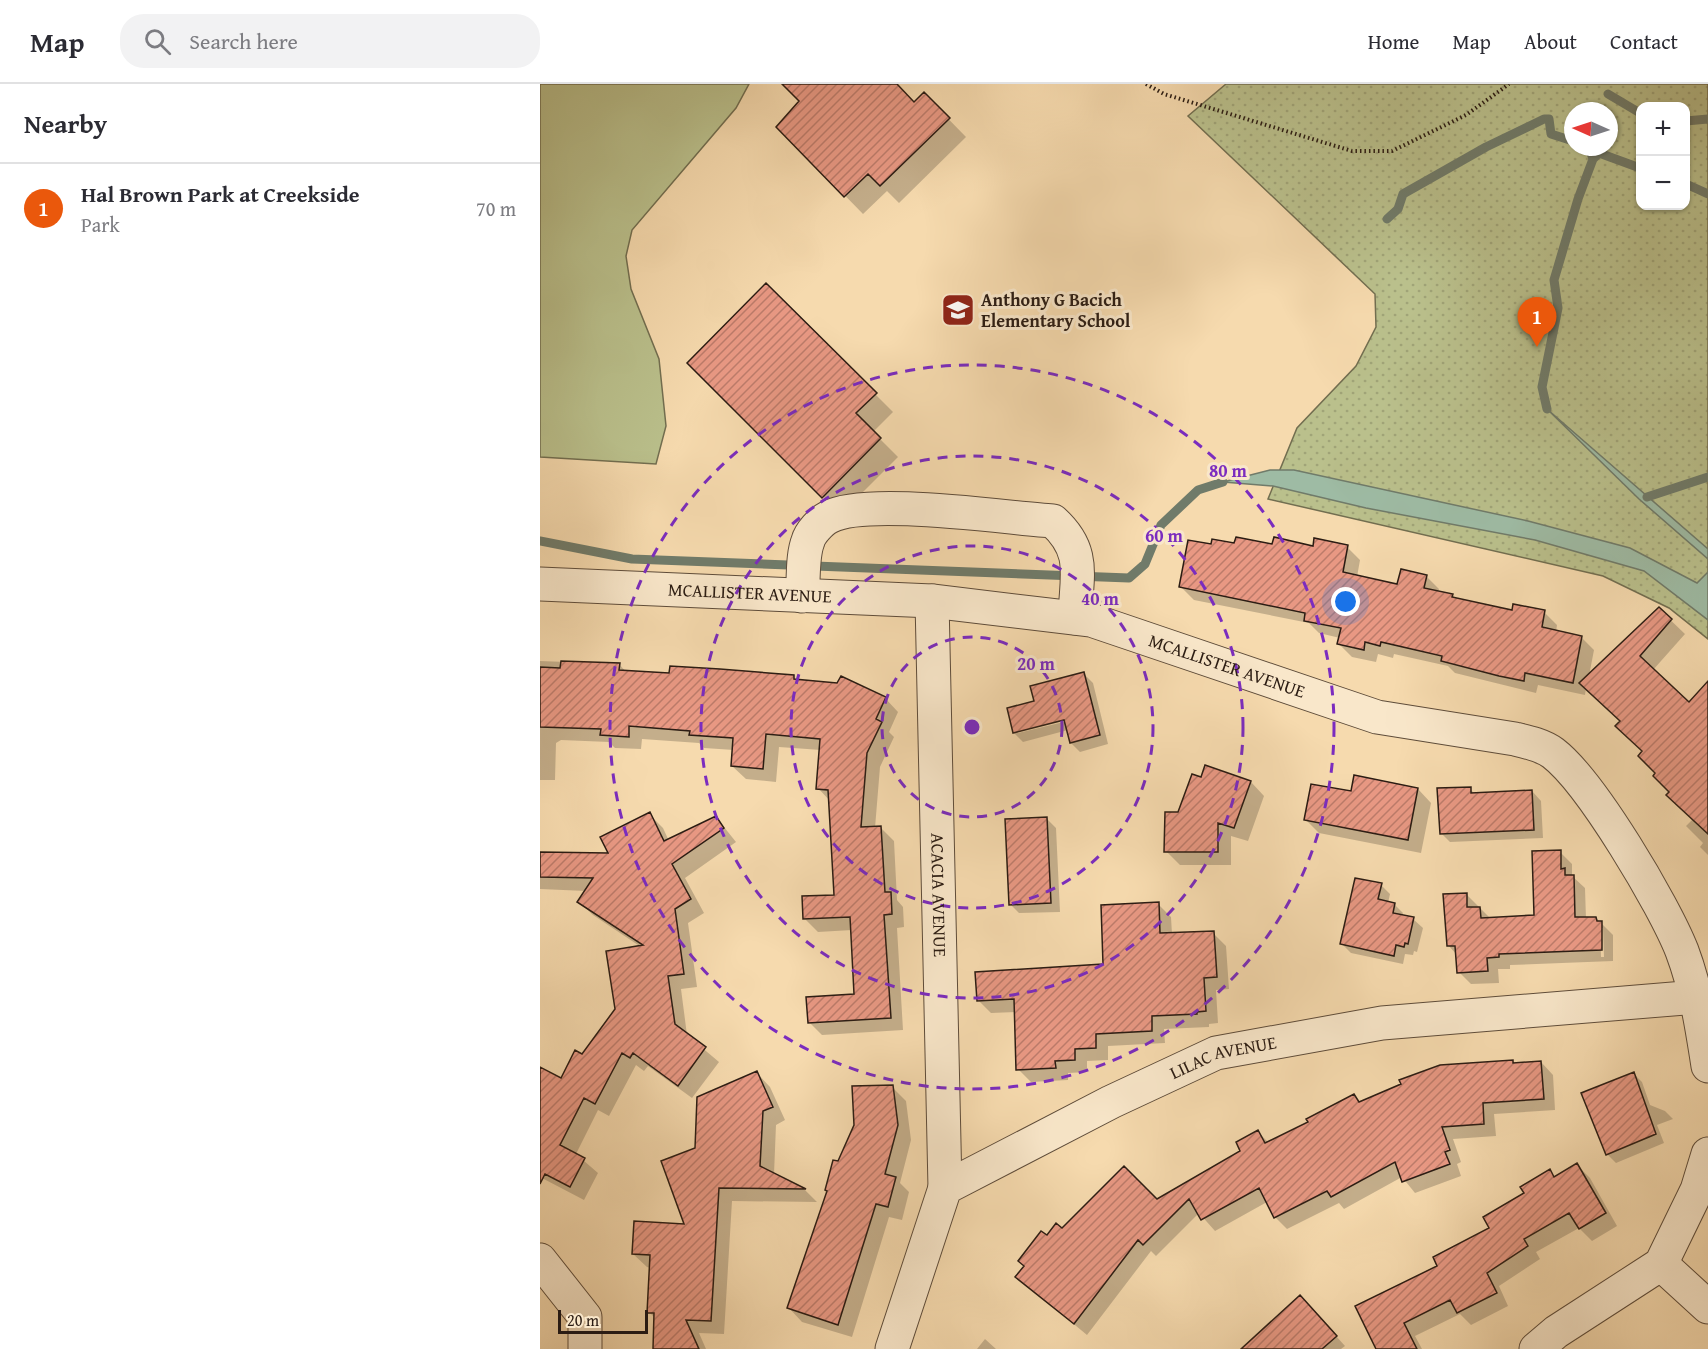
<!DOCTYPE html>
<meta charset="utf-8">
<style>
:root{--surface:#fff;--page:#f2f2f3;--text:#2b2b33;--muted:#7c7c81;--line:#e1e1e2;--accent:#ea580c}
body{margin:0;font-family:"Gentium Book Plus",serif;background:var(--page);color:var(--text)}
.controls{position:absolute;right:18px;top:18px;display:grid;overflow:hidden;border-radius:12px;box-shadow:0 2px 4px #0004}
.controls button{width:54px;height:54px;display:grid;place-items:center;padding:0;border:0;border-bottom:2px solid var(--line);background:var(--surface);color:var(--text);font:30px sans-serif}
.compass{position:absolute;left:1024px;top:18px;width:54px;height:54px;border-radius:50%;background:var(--surface);box-shadow:0 2px 4px #0004;rotate:273deg}
.scale{position:absolute;left:18px;bottom:15px;width:90px;box-sizing:border-box;padding-left:6px;border:3px solid #2b1c13;border-top:0;font-size:16px;line-height:21px;white-space:nowrap;color:#2b1c13;-webkit-text-stroke:4px #f9e7ca;paint-order:stroke}
.you{position:absolute;left:806px;top:518px;width:21px;height:21px;margin:-15px;border:4px solid #fff;border-radius:50%;background:#1a73e8;box-shadow:0 0 0 9px #1a73e833}
.badge{display:grid;place-items:center;width:39px;height:39px;border-radius:50%;background:var(--accent);color:#fff;font-size:20px;font-weight:700}
.pin{position:absolute;translate:-50% -50px;filter:drop-shadow(0 2px 3px #0008)}
.pin::after{content:'';position:absolute;top:32px;width:21px;height:18px;background:inherit;clip-path:polygon(0 0,100% 0,50% 100%)}
.list{margin:0;padding:0;list-style:none}
h2{display:flex;justify-content:space-between;align-items:center;height:78px;margin:0;padding:0 24px;font-size:26px}
h2 small{font-size:20px;font-weight:400;color:var(--muted)}
.list li{display:grid;grid-template-columns:39px 1fr auto;gap:18px;align-items:center;box-sizing:border-box;height:90px;padding:0 24px;border-top:2px solid var(--line)}
.list b{display:block;font-size:22px;white-space:nowrap}
.list p{margin:0;font-size:20px;white-space:nowrap;color:var(--muted)}
.list em{font-size:20px;font-style:normal;color:var(--muted)}
.icon{flex:none;width:33px;height:33px;fill:none;stroke:currentColor;stroke-width:2;stroke-linecap:round;stroke-linejoin:round}
.map{position:relative;flex:none;width:1168px;height:1265px;overflow:hidden}
header{display:flex;align-items:center;gap:36px;box-sizing:border-box;height:84px;padding:0 30px;background:var(--surface);border-bottom:2px solid var(--line)}
header strong{font-size:28px}
nav{display:flex;gap:33px;margin-inline-start:auto;font-size:21px}
.search{width:420px;height:54px;background:var(--page);display:flex;align-items:center;gap:15px;box-sizing:border-box;padding:0 21px;border-radius:24px;color:var(--muted);font-size:22px}
main{display:flex}
aside{flex:1;background:var(--surface)}
.map>svg:first-child{display:block}
.grass{fill:#bac08c;stroke:#726e50;stroke-width:1.5}
.park{fill:url(#park-dots);stroke:#726e50;stroke-width:1.5;fill-rule:evenodd}
.water{fill:#9ebba4;stroke:#707b6a;stroke-width:1.5}
.shadow{fill:#0003;fill-rule:evenodd}
.lines{fill:none;stroke-linecap:round;stroke-linejoin:round}
.stream{stroke:#707b6a;stroke-width:9}
.building{fill:url(#building-hatch);stroke:#2b1c13;stroke-width:1.5}
.minor-casing{stroke:#5e4c3a;stroke-width:35}
.path{stroke:#2b1c13;stroke-width:4;stroke-dasharray:1.5 3;stroke-linecap:butt}
.minor{stroke:#f9e7ca;stroke-width:33}
.ring{fill:none;stroke:#7b2cbf;stroke-width:3;stroke-dasharray:10 8}
.labels{text-anchor:middle;stroke-width:6;stroke-linejoin:round;paint-order:stroke}
.poi-label{font-size:18px;font-weight:bold;fill:#2b1c13;stroke:#f9e7ca;text-anchor:start}
.street-label{font-size:18px;fill:#2b1c13;stroke:#f9e7ca}
.centre{fill:#7b2cbf;stroke:#f9e7ca;stroke-width:3}
.ring-label{font-size:18px;text-anchor:middle;font-weight:bold;fill:#7b2cbf;stroke:#f9e7ca;stroke-width:6;stroke-linejoin:round;paint-order:stroke}
</style>
<header>
<strong>Map</strong>
<div class="search"><svg class="icon" aria-label="search" viewBox="0 0 24 24"><circle cx="10" cy="10" r="6"/><path d="M15 15l6 6"/></svg>Search here</div>
<nav><a>Home</a><a>Map</a><a>About</a><a>Contact</a></nav>
</header>
<main>
<aside>
<h2>Nearby<small></small></h2>
<ul class="list">
<li><span class="badge">1</span><div><b>Hal Brown Park at Creekside</b><p>Park</p></div><em>70 m</em></li>
</ul>
</aside>
<div class="map">
<svg width="1168" height="1265" viewBox="0 0 1168 1265">
<defs>
<pattern id="park-dots" width="8" height="8" patternUnits="userSpaceOnUse" patternTransform="scale(1.5)"><rect width="8" height="8" fill="#bac08c"/><path d="M2 2h.1M6 6h.1" fill="none" stroke="#a0a478" stroke-width="1.8" stroke-linecap="round"/></pattern>
<pattern id="building-hatch" width="6" height="6" patternUnits="userSpaceOnUse" patternTransform="scale(1.5)"><rect width="6" height="6" fill="#e89883"/><path d="M-1 1l2-2M0 6l6-6M5 7l2-2" fill="none" stroke="#bc7b6a"/></pattern>
</defs>
<rect width="100%" height="100%" fill="#f6daae"/>
<filter id="stains"><feTurbulence type="fractalNoise" baseFrequency=".00333" numOctaves="4"/><feColorMatrix values="0 0 0 0 .2 0 0 0 0 .09 0 0 0 0 .02 0 0 0 .5 -.17"/></filter>
<radialGradient id="worn" r=".72"><stop offset=".6" stop-color="#630" stop-opacity="0"/><stop offset="1" stop-color="#630" stop-opacity=".3"/></radialGradient>
<path class="grass" d="M0,0H209L196,24L92,146L86,172L91,205L119,275L126,342L116,380L0,373Z"/>
<path class="park" d="M686,0H1168V555L1129,524L1063,492L728,415L757,344L816,282L836,243L835,210L648,32ZM1100,22H1146V122H1100ZM1033,27H1069V63H1033Z"/>
<path class="water" d="M1007,325L1168,465V475L1099,415Z
M730,386H754L988,437L1090,464L1157,499L1168,488V536L1104,487L995,456L826,424L733,402L683,398Z"/>
<path class="shadow" d="M256,0H355L374,20L384,10L426,53L359,119L347,107L323,130L238,43L261,17Z
M226,201L353,328L333,348L358,373L301,430L149,279Z
M695,461L807,463L820,476L817,493L859,502L886,492L899,505L898,508L912,511L917,515L973,528H1004L1017,541L1016,548L1041,553L1054,566L1049,592L1119,525L1145,550L1113,586L1149,620L1168,600V771L1160,763L1163,759L1146,742L1153,735L1117,690L1082,638L1046,604L1045,611L998,601L996,609L915,589L908,582L854,570L853,574L838,570L836,578L812,573L799,560L800,554L779,549L769,539L654,516L641,503L672,462Z
M0,577L79,580L86,588L131,591L253,593L257,597L345,614L358,628L349,648L354,653L340,683L335,744L340,743L354,757L357,816L363,823L364,843L357,844L363,946L282,951L269,938L316,912L312,846L278,848L265,835L295,812L290,717L278,704L281,666L239,663L236,698L206,695L192,682L194,666L164,664L159,659L102,655L101,665L75,664L69,658L21,656L16,659L15,696H0Z
M544,590L553,599L568,660L540,668L531,659L528,646L483,658L474,649L495,618ZM531,633L532,636L478,649V646Z
M666,683L711,698L724,712L708,757L691,752V781H640L626,767L640,730L662,695Z
M878,705L891,719L881,769L779,749L766,736L812,709Z
M930,705L935,710L992,707L1001,717L1003,754L910,758L901,749Z
M109,730L123,744L129,757L176,733L196,758L145,794L164,829L148,839L157,903L141,905L147,951L179,978L152,1014L108,982L104,987L96,981L69,1032L58,1026L36,1070L58,1089L44,1116L0,1093V984L22,996L76,926L101,863L53,831L39,818L46,807L0,805V769L71,771Z
M507,735L516,744L520,828L479,829L470,820Z
M1020,768L1032,780V792L1045,804L1046,835L1056,834L1073,851V877L970,881V885H958L959,899L931,900L919,888L917,871L908,861L926,810L951,835L995,833ZM1060,844H1063L1064,873H1061Z
M841,801L850,810L848,819L854,820L863,829L862,832L873,835L883,844L877,868L874,867L873,871L865,870L863,880L811,869L802,860Z
M618,820L631,833L632,850L673,849L686,862L689,905L676,906L678,939L669,940V943L624,945L625,959L568,962V976L547,977V988L528,989V996L491,998L478,985L476,928L451,929L438,916L564,881Z
M973,977L975,980L1001,978L1013,991L1015,1026L954,1030L956,1052L913,1055L921,1078L917,1080L921,1092L875,1109L862,1093L804,1125L799,1119L747,1145L735,1133L727,1118L675,1147L659,1129L616,1172L611,1167L547,1251L477,1193L507,1154L522,1146L617,1117L702,1067L718,1048L729,1059L770,1039L814,1011L821,1019Z
M217,989L230,1003L245,1036L236,1041L234,1090L265,1106L277,1118L192,1117L184,1250L159,1249L166,1265H114L116,1235L109,1228L111,1184L107,1183L93,1170L146,1141L156,1066Z
M1093,989L1102,998L1110,1021L1125,1027L1133,1035L1117,1041L1124,1059L1076,1079L1067,1070Z
M352,1003L366,1017L371,1056L360,1099L369,1108L362,1136L349,1133L312,1253L262,1238L249,1224L299,1079Z
M1037,1081L1050,1094L1077,1142L1052,1157L1039,1144L996,1168L1000,1175L959,1202L968,1222L931,1241L920,1230L875,1252L882,1265H838L899,1182L951,1145L1009,1087L1016,1094Z
M769,1222L805,1262L801,1265H735Z
M445,1255L456,1265H437Z"/>
<g class="lines">
<path class="stream" d="M1068,10L1100,29
M1146,37L1168,35
M1053,75L1059,69L1100,84
M1146,100L1168,110
M847,135L858,125L863,110L946,63L1004,35H1009L1011,50L1033,57
M1007,325L1002,303L1018,224L1014,196L1038,115L1053,75L1049,63
M1107,413L1168,393
M0,457L92,475L589,494L605,480L621,441L658,406L683,398"/>
</g>
<path class="building" d="M242,0H357L374,18L384,8L410,34L340,102L328,90L304,113L236,43L259,17Z
M226,199L337,309L316,329L341,354L282,414L147,279Z
M696,453L732,460L734,453L773,462L774,454L808,461L803,488L857,500L861,485L887,491L884,504L913,510L912,513L972,526L973,520L1005,526L1002,543L1042,552L1033,599L985,589L984,597L959,592L901,577L902,572L841,558L840,562L825,558L824,566L797,560L801,544L764,537L765,529L639,503L648,456L671,460L672,455L694,459Z
M1119,523L1132,535L1100,572L1149,618L1168,597V750L1126,711L1129,708L1113,692L1115,689L1098,672L1102,667L1075,642L1080,637L1039,599Z
M21,577L80,579L79,586L129,589L130,582L180,585L254,591V595L297,599L301,592L346,613L336,635L342,638L327,669L321,743L341,742L345,808H351L352,830L344,831L351,934L268,939L266,913L314,910L310,833L263,835L262,812L294,811L288,706L276,705L280,655L226,650L223,685L191,682L193,654L149,651L150,647L89,642V653L60,651L61,645L0,643V583L20,584Z
M544,588L560,651L530,659L524,636L473,649L467,624L494,617L490,602Z
M665,681L711,697L694,744L678,739V768H624L625,728H638L652,690L661,693Z
M814,691L878,704L868,756L764,736L771,700L811,707Z
M931,703V709L992,706L994,746L900,750L897,704Z
M110,728L124,757L176,732L184,744L132,780L151,815L135,825L144,890L128,892L135,940L166,963L138,1002L93,969L90,974L82,969L55,1020L44,1014L20,1061L45,1074L30,1103L5,1090L0,1100V983L21,994L35,966L42,970L75,925L66,867L103,861L37,818L53,794L0,793V768L68,769L60,753Z
M507,733L511,819L469,821L465,735Z
M1021,766V785L1025,784V791H1034L1035,833H1056L1057,837H1062V866L959,870V873L947,874L948,887L917,889L915,862H907L903,810L927,809V823H940L941,834L994,831L992,767Z
M815,794L842,799L838,815L855,819L853,829L874,833L868,860L865,859L864,863L856,861L854,872L800,860Z
M619,818L620,849L674,847L677,893L664,894L666,927L657,928V930L612,932V947L556,950V964L535,965V976L515,977L516,984L476,986L474,915L437,917L435,888L563,880L561,821Z
M973,976V979L1001,977L1004,1015L943,1019L944,1040L902,1043L910,1066L905,1068L910,1080L862,1098L855,1078L791,1113L787,1107L734,1134L719,1104L661,1136L649,1115L603,1161L598,1156L534,1240L475,1193L484,1182L478,1177L501,1147L507,1151L516,1139L522,1144L584,1082L617,1115L700,1067L696,1058L718,1046L725,1059L768,1038L766,1035L814,1010L819,1018L861,1000L859,996L900,981Z
M217,987L233,1023L223,1027L220,1082L266,1105L179,1104L171,1237L146,1236L159,1265H113L114,1229H107L110,1171L92,1170L94,1137L144,1140L121,1077L155,1064L157,1013Z
M1094,988L1116,1050L1066,1071L1041,1009Z
M353,1001L358,1041L345,1090L356,1093L348,1123L336,1120L298,1241L247,1224L287,1107L285,1106L293,1076L298,1077L314,1041L312,1002Z
M1037,1079L1066,1129L1039,1145L1029,1129L984,1155L988,1162L947,1189L957,1209L917,1229L910,1216L864,1239L877,1265H836L815,1222L897,1182L893,1173L949,1144L943,1133L984,1109L980,1103L1010,1085L1014,1093Z
M760,1211L797,1252L782,1265H701Z"/>
<g class="lines">
<defs>
<g id="minor">
<path id="s1" d="M0,500L392,517L551,536L837,633L975,655C988,658 1002,661 1013,669C1051,698 1124,821 1142,867C1156,904 1162,943 1168,982"/>
<path d="M262,512C264,495 262,472 268,457C270,449 281,437 289,433C326,413 466,434 513,437C547,468 536,492 535,534"/>
<path id="s2" d="M392,517L405,1104"/>
<path d="M0,1176L45,1233V1265"/>
<path d="M1121,1180L1168,1223"/>
<path id="s3" d="M352,1265L405,1104L571,1018L676,969L842,939L1157,913"/>
<path d="M996,1265L1016,1248L1121,1180L1157,1106L1168,1070"/>
</g>
</defs>
<use href="#minor" class="minor-casing"/>
<path class="path" d="M606,0L624,10L812,67H852L926,31L969,0"/>
<use href="#minor" class="minor"/>
</g>
<g class="ring">
<circle cx="432" cy="643" r="90"/>
<circle cx="432" cy="643" r="181"/>
<circle cx="432" cy="643" r="271"/>
<circle cx="432" cy="643" r="362"/>
</g>
<defs>
<symbol id="school-square" viewBox="-11 -11 22 22"><rect x="-9" y="-9" width="18" height="18" rx="4" fill="#8f2418" stroke="#f9e7ca"/><path d="M0-5L7-2L0 1L-7-2ZM-4 1L0 2.5L4 1V4Q0 6-4 4Z" fill="#fff"/></symbol>
</defs>
<g fill-rule="evenodd">
<use href="#school-square" x="399" y="207" width="38" height="38"/>
</g>
<g class="labels">
<g class="poi-label">
<text x="441" y="222">Anthony G Bacich<tspan x="441" dy="21">Elementary School</tspan></text>
</g>
<g class="street-label">
<text dy="6" stroke="none"><textPath href="#s1" startOffset="210">MCALLISTER AVENUE</textPath></text>
<text dy="6" stroke="none"><textPath href="#s1" startOffset="696">MCALLISTER AVENUE</textPath></text>
<text dy="6" stroke="none"><textPath href="#s2" startOffset="294">ACACIA AVENUE</textPath></text>
<text dy="6" stroke="none"><textPath href="#s3" startOffset="478">LILAC AVENUE</textPath></text>
</g>
</g>
<circle cx="432" cy="643" r="9" class="centre"/>
<g class="ring-label">
<text x="688" y="393">80 m</text>
<text x="624" y="458">60 m</text>
<text x="560" y="521">40 m</text>
<text x="496" y="586">20 m</text>
</g>
<rect width="100%" height="100%" filter="url(#stains)"/>
<rect width="100%" height="100%" fill="url(#worn)"/>
</svg>
<div class="controls">
<button>+</button>
<button>−</button>
</div>
<svg class="compass" viewBox="-18 -18 36 36"><path d="M0-13l5 13h-10z" fill="#e53935"/><path d="M0 13l5-13h-10z" fill="#7c7c81"/></svg>
<div class="scale">20 m</div>
<div class="you"></div>
<div class="pin badge" style="left:997px;top:263px">1</div>
</div>
</main>
